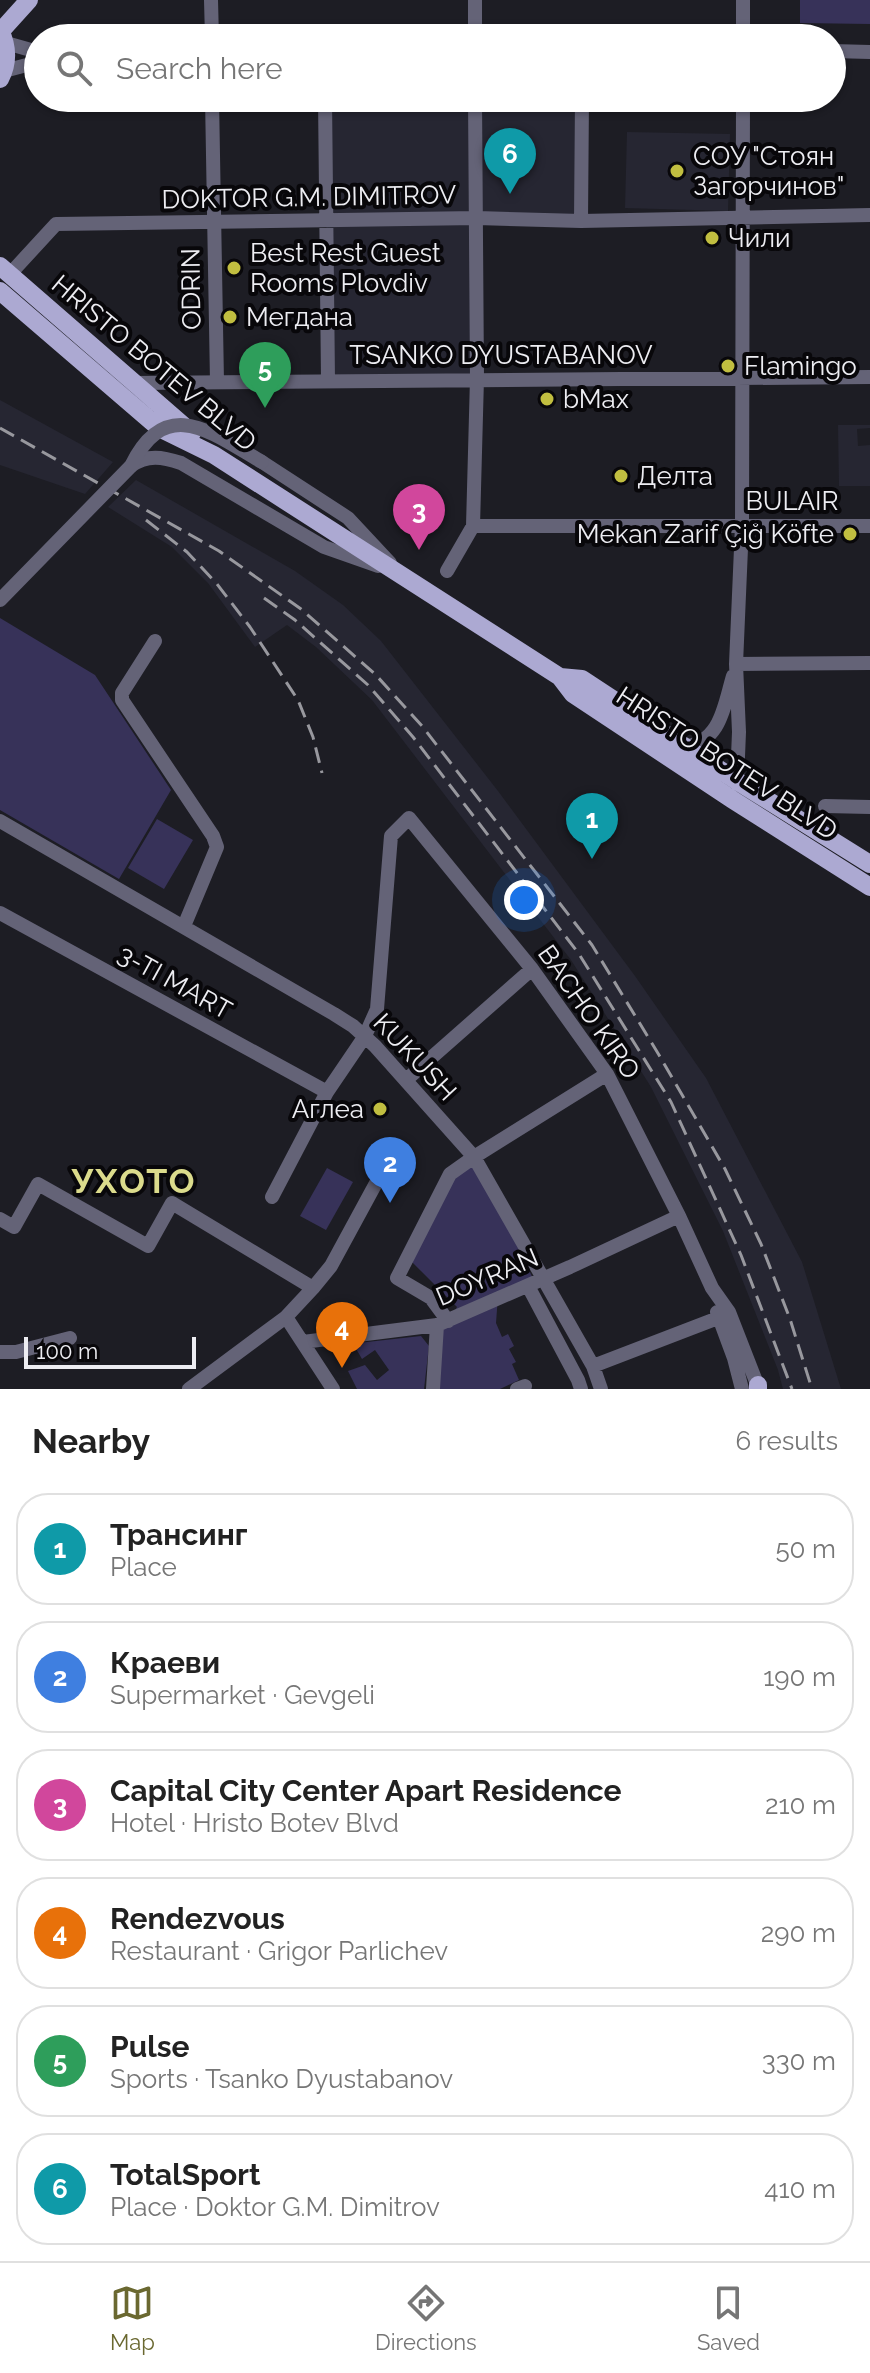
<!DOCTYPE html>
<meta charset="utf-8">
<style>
:root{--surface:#fff;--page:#f6f6f6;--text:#222;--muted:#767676;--line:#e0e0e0;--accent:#6a6830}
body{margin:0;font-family:Raleway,sans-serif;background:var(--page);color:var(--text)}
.scale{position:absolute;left:24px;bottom:20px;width:172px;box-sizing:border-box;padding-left:8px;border:4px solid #ededf2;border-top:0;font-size:22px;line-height:28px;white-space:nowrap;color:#ededf2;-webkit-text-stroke:6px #08070a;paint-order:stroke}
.you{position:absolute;left:524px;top:900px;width:28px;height:28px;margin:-20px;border:6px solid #fff;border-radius:50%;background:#1a73e8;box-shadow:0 0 0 12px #1a73e833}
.badge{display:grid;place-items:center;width:52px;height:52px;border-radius:50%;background:var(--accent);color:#fff;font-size:26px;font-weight:700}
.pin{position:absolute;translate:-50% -66px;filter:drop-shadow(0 2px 4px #0008)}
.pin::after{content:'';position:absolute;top:42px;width:28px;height:24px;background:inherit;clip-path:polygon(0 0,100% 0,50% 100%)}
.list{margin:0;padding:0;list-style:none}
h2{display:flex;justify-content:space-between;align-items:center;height:104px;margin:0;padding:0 32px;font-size:34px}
h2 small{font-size:26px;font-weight:400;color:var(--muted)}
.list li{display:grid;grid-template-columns:52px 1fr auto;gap:24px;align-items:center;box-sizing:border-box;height:112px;margin:0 16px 16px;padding:0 16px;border:2px solid var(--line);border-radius:32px}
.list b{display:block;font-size:30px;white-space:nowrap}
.list p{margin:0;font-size:26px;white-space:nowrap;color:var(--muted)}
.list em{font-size:26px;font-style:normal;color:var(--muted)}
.icon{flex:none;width:44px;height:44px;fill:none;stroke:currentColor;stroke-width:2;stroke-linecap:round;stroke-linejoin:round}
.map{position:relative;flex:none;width:870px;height:1389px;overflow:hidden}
.search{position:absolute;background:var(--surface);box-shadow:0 2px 6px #0004;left:24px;right:24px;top:24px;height:88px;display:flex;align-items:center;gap:20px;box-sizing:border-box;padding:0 28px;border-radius:44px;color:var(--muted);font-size:30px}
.sheet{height:872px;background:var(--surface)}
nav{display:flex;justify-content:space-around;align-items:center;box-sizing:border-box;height:112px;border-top:2px solid var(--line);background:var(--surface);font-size:22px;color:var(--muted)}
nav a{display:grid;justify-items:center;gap:4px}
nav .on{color:var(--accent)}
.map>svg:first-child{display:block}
.built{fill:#262632}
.green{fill:#373259}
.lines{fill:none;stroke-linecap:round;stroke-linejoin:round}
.minor{stroke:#646377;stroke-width:14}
.major{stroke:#aca9d2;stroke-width:18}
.rail{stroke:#98989e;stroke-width:3;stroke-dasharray:16 8;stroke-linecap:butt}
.minor-bridge{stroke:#646377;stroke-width:14}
.poi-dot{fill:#c1be40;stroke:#08070a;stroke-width:3}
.labels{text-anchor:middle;stroke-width:8;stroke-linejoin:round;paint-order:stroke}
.poi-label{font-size:26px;fill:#ededf2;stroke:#08070a;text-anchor:start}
.street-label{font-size:26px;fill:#ededf2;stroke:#08070a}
.district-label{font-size:34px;font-weight:bold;letter-spacing:2px;fill:#dbdb8c;stroke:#08070a}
</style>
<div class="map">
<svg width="870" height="1389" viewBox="0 0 870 1389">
<rect width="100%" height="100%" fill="#1d1d24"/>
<path class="built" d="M325,98H582L581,221L477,219V378L328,381Z
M627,132L730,134L728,211L625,208Z
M0,400L113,462L85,494L0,465Z
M838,425H870V428L857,429L858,446L870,445V486H839Z
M136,480L295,571L343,605L381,641L498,791L635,976L706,1078L802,1262L841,1389H783L778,1370L723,1231L651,1087L571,960L372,700L316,647L287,625L255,647L208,583L172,547L108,507Z"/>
<path class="green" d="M800,0H870V24L800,23Z
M0,618L95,675L171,790L119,879L0,810Z
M157,819L193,840L164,889L128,868Z
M472,1163L488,1179L534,1281L498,1296L496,1323L502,1337L508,1334L514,1346L509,1349L516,1362L512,1364L519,1380L500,1389H436L442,1331L457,1307L412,1262L460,1166Z
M327,1168L353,1182L326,1230L300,1216Z
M421,1336L429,1346L424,1389H357L348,1371L365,1365L377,1380L389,1370L375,1350L362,1359L355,1347L337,1352L331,1346Z"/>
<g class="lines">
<path class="minor" d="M211,0L212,38
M743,0V38
M475,38V0
M6,43L38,52
M832,51L870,52
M4,71L38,62
M212,98L217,382
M325,98L328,381
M581,221L582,98
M10,274L56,224L477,218L581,221L870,215
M133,383L870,377
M262,462L348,518L390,563
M131,466C147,454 163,457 181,463L324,547L378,566
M473,526H870
M447,571L473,526L477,378L475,98
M155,641L122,693V700L213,836L217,847L184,926
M736,664L870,663
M684,747C721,742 724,706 733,676
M737,781L739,732L736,664L742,525L743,98
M825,806L870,807
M0,821L334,1014L353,1026L375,1046L474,1157L593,1366L601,1389
M0,913L327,1092
M406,1080L532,969
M272,1197L327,1092L365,1036L377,1009L391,836L409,818L532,969L607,1074L679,1216L712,1288L729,1312L759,1389
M0,1219L14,1227L38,1184L148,1246L172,1203L313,1288
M528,1286L578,1380L581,1389
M717,1312L734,1358L742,1389
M286,1317L333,1389
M448,1321L431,1298L397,1278L450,1174L474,1157L607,1074
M303,1342L437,1325L570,1267L679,1216
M0,1352H16L70,1338
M593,1366L718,1318
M189,1389L286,1317L313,1288L331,1266L388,1161
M433,1389L437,1325
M517,1389L525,1386"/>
<path class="major" d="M0,30C8,47 9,62 0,79
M1,31L29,0
M0,266L192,433
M0,291L159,428L214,455L560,677L573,694L733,800L870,887
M560,677L582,679L737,781L870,864
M758,1385V1389"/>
<path class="rail" d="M0,428L219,551L301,609L375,674L422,726L592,945L659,1055L725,1169L761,1244L790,1319L812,1389
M146,520L187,552L217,584L250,627L298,700L313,737L322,773
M264,598L295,620L368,685L413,737L579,954L671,1102L741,1255L792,1389"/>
<path class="minor-bridge" d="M0,600L131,466C166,394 212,433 262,462"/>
</g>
<g class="poi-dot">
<circle cx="677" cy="171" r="8"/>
<circle cx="712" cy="238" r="8"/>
<circle cx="234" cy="268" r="8"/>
<circle cx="230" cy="317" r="8"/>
<circle cx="728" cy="366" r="8"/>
<circle cx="547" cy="399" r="8"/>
<circle cx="621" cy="476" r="8"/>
<circle cx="850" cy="534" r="8"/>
<circle cx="380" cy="1109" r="8"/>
</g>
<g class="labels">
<g class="poi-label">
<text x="693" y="165">СОУ "Стоян<tspan x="693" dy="30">Загорчинов"</tspan></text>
<text x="728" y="247">Чили</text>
<text x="250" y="262">Best Rest Guest<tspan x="250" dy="30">Rooms Plovdiv</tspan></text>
<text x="246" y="326">Мегдана</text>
<text x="744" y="375">Flamingo</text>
<text x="563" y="408">bMax</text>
<text x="637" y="485">Делта</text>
<text x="834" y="543" text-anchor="end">Mekan Zarif Çiğ Köfte</text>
<text x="364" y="1118" text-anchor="end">Аглеа</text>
</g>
<g class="street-label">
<text transform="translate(309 197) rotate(-1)" y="9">DOKTOR G.M. DIMITROV</text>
<text transform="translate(191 289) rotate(-91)" y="9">ODRIN</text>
<text x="501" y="364">TSANKO DYUSTABANOV</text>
<text transform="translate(154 363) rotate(40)" y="9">HRISTO BOTEV BLVD</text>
<text x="792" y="510">BULAIR</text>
<text transform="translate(727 763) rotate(33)" y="9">HRISTO BOTEV BLVD</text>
<text transform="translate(175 982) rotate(29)" y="9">3-TI MART</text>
<text transform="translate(589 1012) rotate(55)" y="9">BACHO KIRO</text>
<text transform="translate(415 1057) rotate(47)" y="9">KUKUSH</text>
<text transform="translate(487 1277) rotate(-23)" y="9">DOYRAN</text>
</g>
<g class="district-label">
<text x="134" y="1193">УХОТО</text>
</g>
</g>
</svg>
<div class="scale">100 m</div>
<div class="you"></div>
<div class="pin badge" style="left:592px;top:859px;background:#0f9aa8">1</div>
<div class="pin badge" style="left:390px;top:1203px;background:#3f7fe0">2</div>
<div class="pin badge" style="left:419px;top:550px;background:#d1479c">3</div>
<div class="pin badge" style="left:342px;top:1368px;background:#e8710a">4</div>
<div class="pin badge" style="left:265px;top:408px;background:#2e9e5b">5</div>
<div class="pin badge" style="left:510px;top:194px;background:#0f9aa8">6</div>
<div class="search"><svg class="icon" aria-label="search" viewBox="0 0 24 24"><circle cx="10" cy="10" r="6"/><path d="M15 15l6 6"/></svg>Search here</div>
</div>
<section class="sheet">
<h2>Nearby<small>6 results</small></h2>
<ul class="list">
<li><span class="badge" style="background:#0f9aa8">1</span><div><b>Трансинг</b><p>Place</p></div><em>50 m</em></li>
<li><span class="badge" style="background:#3f7fe0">2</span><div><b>Краеви</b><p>Supermarket · Gevgeli</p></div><em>190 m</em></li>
<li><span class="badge" style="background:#d1479c">3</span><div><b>Capital City Center Apart Residence</b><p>Hotel · Hristo Botev Blvd</p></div><em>210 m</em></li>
<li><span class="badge" style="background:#e8710a">4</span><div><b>Rendezvous</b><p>Restaurant · Grigor Parlichev</p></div><em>290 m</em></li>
<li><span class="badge" style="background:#2e9e5b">5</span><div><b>Pulse</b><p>Sports · Tsanko Dyustabanov</p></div><em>330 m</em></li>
<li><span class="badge" style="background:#0f9aa8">6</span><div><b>TotalSport</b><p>Place · Doktor G.M. Dimitrov</p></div><em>410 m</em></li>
</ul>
</section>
<nav>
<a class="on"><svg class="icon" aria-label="map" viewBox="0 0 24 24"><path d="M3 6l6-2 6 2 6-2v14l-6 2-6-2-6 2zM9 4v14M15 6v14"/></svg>Map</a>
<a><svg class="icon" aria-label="directions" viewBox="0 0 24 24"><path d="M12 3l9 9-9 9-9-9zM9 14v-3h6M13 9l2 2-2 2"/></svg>Directions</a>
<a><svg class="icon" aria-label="saved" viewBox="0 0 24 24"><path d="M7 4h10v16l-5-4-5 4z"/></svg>Saved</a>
</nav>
